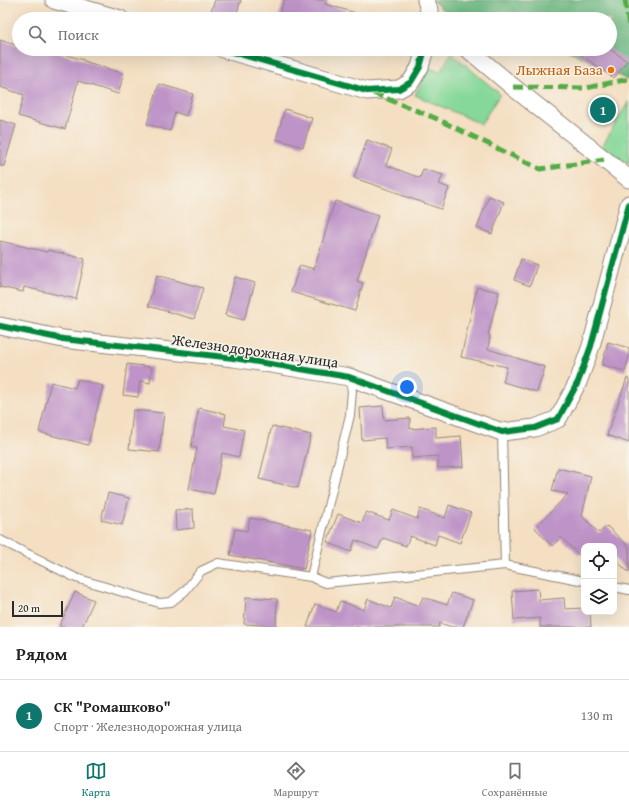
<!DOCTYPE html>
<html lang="ru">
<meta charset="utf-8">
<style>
:root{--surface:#fff;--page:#f6f6f6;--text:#222;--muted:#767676;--line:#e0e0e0;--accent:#0f766e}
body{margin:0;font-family:"Gentium Book Plus",serif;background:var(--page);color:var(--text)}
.controls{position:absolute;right:12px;bottom:12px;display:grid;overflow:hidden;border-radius:8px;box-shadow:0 4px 16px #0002}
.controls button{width:36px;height:36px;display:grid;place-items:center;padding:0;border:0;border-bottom:1px solid var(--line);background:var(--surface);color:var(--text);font:20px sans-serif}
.scale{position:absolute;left:12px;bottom:10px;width:51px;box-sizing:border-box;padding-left:4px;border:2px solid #2b2b2b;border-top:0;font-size:11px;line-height:14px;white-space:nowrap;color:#2b2b2b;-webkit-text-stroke:3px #f7f3e8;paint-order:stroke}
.you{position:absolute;left:407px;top:387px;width:14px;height:14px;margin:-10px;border:3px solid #fff;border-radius:50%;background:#1a73e8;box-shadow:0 0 0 6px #1a73e833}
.badge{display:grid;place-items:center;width:26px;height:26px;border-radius:50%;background:var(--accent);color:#fff;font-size:13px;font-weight:700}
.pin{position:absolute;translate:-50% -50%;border:2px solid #fff;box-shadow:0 1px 4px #0006}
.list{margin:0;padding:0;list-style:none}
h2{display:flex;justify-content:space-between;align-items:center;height:52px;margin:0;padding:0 16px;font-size:17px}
h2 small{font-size:13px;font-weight:400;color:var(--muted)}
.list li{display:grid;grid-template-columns:26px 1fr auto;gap:12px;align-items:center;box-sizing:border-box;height:72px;padding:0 16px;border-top:1px solid var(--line)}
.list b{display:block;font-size:15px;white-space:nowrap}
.list p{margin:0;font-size:13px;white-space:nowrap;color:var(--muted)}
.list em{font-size:13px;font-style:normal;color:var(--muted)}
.icon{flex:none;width:22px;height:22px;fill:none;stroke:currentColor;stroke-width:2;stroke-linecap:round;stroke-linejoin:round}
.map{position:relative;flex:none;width:629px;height:627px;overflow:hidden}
.search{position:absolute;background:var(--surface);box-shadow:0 4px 16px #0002;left:12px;right:12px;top:12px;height:44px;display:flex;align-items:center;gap:10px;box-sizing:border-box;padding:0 14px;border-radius:22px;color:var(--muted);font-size:15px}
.sheet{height:124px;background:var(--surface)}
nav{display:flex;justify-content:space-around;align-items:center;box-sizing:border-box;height:56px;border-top:1px solid var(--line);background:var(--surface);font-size:11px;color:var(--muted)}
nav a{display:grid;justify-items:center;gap:2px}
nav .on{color:var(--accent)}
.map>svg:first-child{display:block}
.green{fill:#85d899;stroke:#588262}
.forest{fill:#6cb881;stroke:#4c7256}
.building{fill:#be93c8}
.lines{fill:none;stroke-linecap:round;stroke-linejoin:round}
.lane-casing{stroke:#908576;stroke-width:10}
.street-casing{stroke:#908576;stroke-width:19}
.lane{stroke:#fff;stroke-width:8}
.street{stroke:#fff;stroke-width:17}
.quiet{stroke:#54ab44;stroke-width:5;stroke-dasharray:10 5;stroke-linecap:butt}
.cycleway-casing{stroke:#f7f3e8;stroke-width:8}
.cycleway{stroke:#00873e;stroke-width:6}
.food-dot{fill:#e8710a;stroke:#f7f3e8;stroke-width:1.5}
.labels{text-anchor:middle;stroke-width:3;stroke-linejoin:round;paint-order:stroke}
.food-label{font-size:15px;fill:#c56008;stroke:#f7f3e8;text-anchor:end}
.street-label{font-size:15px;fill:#2b2b2b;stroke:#f7f3e8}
</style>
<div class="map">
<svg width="629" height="627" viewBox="0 0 629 627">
<rect width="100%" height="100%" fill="#f7f3e8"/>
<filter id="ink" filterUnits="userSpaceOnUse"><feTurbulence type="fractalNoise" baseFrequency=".025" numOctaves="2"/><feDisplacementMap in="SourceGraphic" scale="8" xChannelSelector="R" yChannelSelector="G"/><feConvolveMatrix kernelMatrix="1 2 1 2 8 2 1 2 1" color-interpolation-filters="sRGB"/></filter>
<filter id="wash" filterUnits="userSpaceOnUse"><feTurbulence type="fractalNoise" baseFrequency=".012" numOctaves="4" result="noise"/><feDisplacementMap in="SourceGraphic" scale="16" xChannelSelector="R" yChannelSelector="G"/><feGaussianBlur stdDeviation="0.9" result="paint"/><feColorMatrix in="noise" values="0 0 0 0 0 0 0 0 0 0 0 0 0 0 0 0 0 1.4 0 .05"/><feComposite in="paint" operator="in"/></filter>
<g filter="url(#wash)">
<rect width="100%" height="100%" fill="#f4dfc2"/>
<path class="green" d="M451,53L500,94L481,124L415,95L429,68L440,72Z
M629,101V163L601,148Z"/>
<path class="forest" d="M432,0H629V81L566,49H610V19H452Z"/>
<g id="blocks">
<path class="building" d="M215,0H241L235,19L211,11Z
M284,0H327L325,4L363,15V19H278Z
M0,40L19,46V49H44L84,60V61L124,74L118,94L78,81L65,129L18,116L24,95L0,87Z
M572,49H610L627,61L614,78Z
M159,84L193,94L186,116L175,112L170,131L147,124Z
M285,109L312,118L303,147L276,139Z
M0,120L16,125L4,166H0Z
M367,140L392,149L386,165L420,178L423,169L443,175L439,184L449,188L441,209L401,195V194L354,178Z
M489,196L504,202L492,234L477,228Z
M335,201L378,215L357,281L363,283L355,311L291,292L300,265L314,269Z
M0,241L47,252L48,250L85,259L76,299L24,287L23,292L0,287Z
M521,259L537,265L530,286L514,280Z
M157,275L203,288L194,319L148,306Z
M235,277L255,283L244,320L225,315Z
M477,287L499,292L488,335H490L488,349L545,367L537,392L503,382L507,367L461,357Z
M608,342L629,348V357L625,371L602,365Z
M127,364L152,367L150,383L140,381L138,397L123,395Z
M627,378L629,379V443L607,435Z
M78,379L103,386L88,445L39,432L51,382L75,388Z
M383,406L384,420L410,418V429L436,427V438L461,436L463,467L438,468V456L412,458V447L386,449L385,438L362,440L360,408Z
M199,408L226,414L224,426L244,430L239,457L222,453L214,494L189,489L197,448L191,447Z
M133,410L164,413L159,452L129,449Z
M272,426L311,435L298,488L259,479Z
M558,468L591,476L582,516L599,533L607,526L629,547V573L614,558V546H584V550L579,555L561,537L552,546L535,528L568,494L552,491Z
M108,493L129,498L122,525L101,520Z
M449,505L471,513L460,543L438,535L435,545L410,536L406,546L383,538L378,549L355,540L351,552L327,542L338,514L362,523L366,512L389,520L393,510L417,519L420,509L445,518Z
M193,509L194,528L176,530L175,510Z
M250,518L312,530L304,569L230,555L235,529L247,531Z
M538,589L539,600L564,598L565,609L584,608V612H590L591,627H540V618L514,620L512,591Z
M75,592L94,600L82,627H59Z
M452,593L473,600L463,627H452L440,623L439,627H307L315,604L336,612L340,601L364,610L368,599L391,608L395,597L419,606L423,597L447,605Z
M246,597L277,599L276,626L244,624Z"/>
</g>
</g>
<g filter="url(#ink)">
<use href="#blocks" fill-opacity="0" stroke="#908576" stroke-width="1"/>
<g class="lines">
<defs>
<path id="lane" d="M502,432L505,565L584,581
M0,540L76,578L159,603L171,602L185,591L201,571L218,563L311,577L350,415L352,391L349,377
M311,577L326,583L505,565
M614,587L629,590"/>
<path id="street" d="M54,0L120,19
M426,0L429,10V19
M223,49L367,91L399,89L411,82L420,67L425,49
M468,49L513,87L629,179
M0,326L63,339L234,358L349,377L502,432L535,428L558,419L578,382L591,346L629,204"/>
</defs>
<use href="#lane" class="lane-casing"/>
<use href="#street" class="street-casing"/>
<use href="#lane" class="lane"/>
<use href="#street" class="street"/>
<path class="quiet" d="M625,0L629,27
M513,87L586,88L629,79
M373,93L435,118L540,169L604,160"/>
<defs>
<path id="cycleway" d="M223,49L367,91L399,89L411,82L420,67L425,49
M0,326L63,339L234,358L349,377L502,432L535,428L558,419L578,382L591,346L629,204"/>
</defs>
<use href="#cycleway" class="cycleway-casing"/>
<use href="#cycleway" class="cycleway"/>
</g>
</g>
<circle class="food-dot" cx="611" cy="70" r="4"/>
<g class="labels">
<g class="food-label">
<text x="603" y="75">Лыжная База</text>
</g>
<g class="street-label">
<text transform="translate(255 351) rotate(8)" y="5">Железнодорожная улица</text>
</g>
</g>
</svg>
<div class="controls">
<button><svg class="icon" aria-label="locate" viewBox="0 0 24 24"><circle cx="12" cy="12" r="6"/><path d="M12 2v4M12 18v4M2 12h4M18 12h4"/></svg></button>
<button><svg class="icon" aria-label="layers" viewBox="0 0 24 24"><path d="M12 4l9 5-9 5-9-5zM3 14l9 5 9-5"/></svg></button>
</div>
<div class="scale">20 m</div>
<div class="you"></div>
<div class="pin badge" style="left:603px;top:110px">1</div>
<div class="search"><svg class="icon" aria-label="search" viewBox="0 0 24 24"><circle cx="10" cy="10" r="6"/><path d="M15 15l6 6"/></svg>Поиск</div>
</div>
<section class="sheet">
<h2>Рядом<small></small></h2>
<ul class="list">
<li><span class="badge">1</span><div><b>СК &quot;Ромашково&quot;</b><p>Спорт · Железнодорожная улица</p></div><em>130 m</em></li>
</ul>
</section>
<nav>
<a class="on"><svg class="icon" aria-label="map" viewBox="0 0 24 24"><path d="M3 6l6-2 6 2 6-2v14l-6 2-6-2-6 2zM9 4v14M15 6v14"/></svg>Карта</a>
<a><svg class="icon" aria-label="directions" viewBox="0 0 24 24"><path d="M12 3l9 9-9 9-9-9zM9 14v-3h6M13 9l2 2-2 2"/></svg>Маршрут</a>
<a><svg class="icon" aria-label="saved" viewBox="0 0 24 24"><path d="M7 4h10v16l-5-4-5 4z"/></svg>Сохранённые</a>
</nav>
